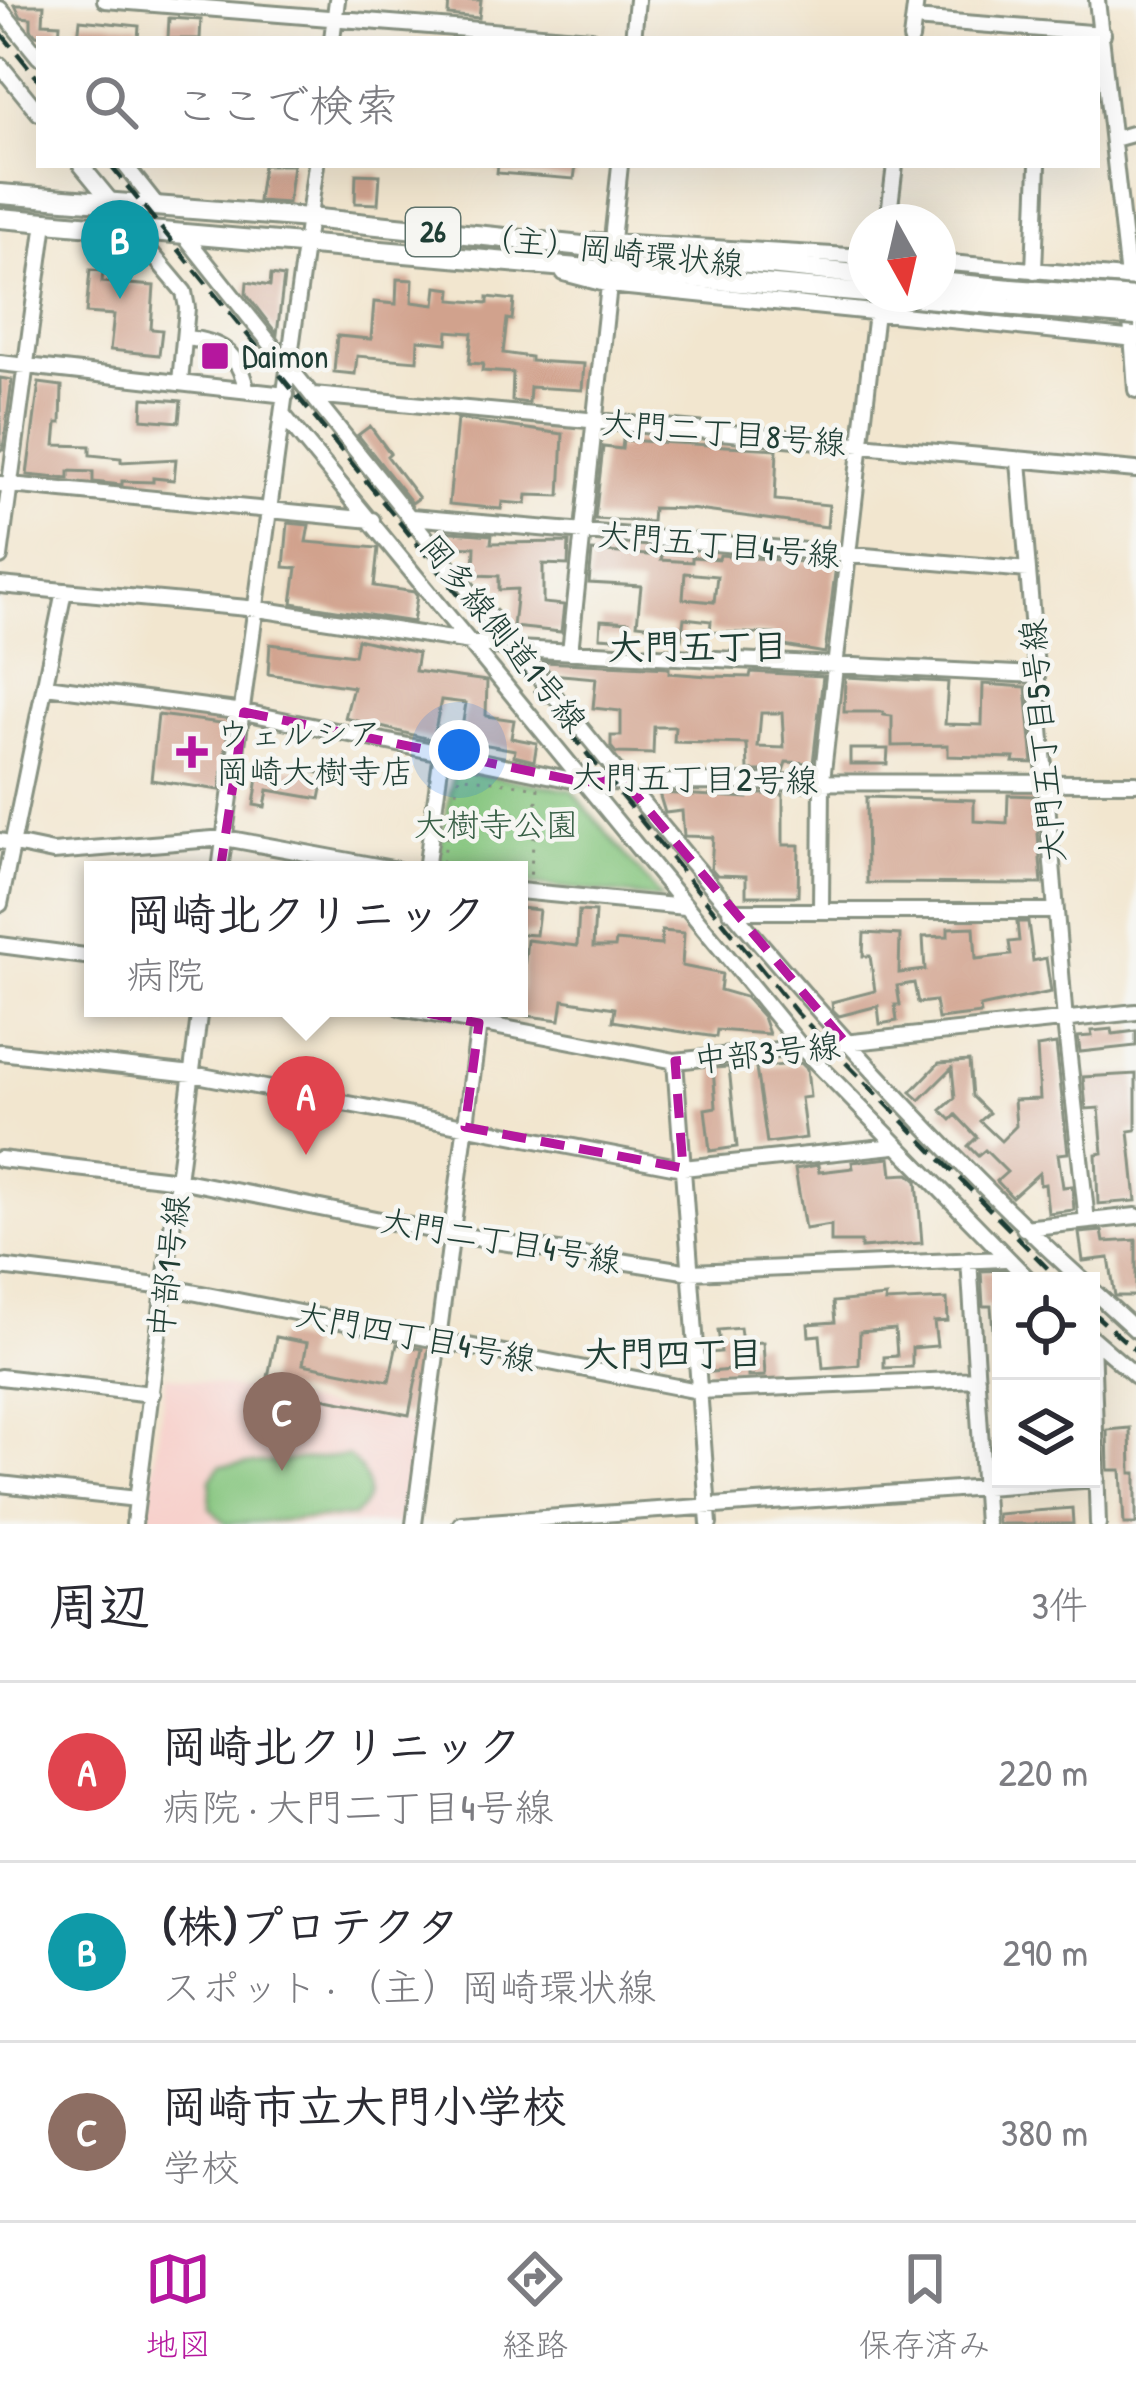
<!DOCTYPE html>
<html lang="ja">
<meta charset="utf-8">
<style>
:root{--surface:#fff;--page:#f7f7f7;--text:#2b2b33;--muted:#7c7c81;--line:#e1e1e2;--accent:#b5179e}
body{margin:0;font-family:"Patrick Hand","Klee One",sans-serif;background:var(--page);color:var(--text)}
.controls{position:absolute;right:36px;bottom:36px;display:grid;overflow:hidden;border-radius:0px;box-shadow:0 12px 48px #0002}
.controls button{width:108px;height:108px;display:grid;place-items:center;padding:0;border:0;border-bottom:3px solid var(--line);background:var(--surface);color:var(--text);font:60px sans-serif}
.compass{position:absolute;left:848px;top:204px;width:108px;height:108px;border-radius:50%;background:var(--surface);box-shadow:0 12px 48px #0002;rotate:172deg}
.you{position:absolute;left:459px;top:750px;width:42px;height:42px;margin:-30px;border:9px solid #fff;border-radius:50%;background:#1a73e8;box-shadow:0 0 0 18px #1a73e833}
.badge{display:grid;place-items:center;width:78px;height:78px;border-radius:50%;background:var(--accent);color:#fff;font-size:39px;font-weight:700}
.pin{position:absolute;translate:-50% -99px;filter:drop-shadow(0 3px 6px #0008)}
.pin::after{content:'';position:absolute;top:63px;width:42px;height:36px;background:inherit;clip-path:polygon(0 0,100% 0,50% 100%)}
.popup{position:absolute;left:84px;top:861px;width:444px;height:156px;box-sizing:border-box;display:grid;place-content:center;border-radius:0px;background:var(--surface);filter:drop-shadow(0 3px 9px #0005);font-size:39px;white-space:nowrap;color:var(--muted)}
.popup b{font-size:45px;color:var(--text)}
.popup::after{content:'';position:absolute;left:50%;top:100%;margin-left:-24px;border:24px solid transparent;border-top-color:var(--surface)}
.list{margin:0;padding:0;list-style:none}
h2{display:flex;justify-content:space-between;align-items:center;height:156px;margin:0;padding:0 48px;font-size:51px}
h2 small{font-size:39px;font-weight:400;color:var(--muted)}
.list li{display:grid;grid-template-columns:78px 1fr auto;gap:36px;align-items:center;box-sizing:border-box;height:180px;padding:0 48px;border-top:3px solid var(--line)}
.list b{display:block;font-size:45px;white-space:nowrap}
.list p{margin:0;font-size:39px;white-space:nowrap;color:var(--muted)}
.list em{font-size:39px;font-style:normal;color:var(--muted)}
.icon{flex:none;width:66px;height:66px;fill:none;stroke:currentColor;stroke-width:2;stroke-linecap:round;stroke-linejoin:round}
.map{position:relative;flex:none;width:1136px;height:1524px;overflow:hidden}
.search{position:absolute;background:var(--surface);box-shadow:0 12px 48px #0002;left:36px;right:36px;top:36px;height:132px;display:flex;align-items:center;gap:30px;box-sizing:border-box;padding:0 42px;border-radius:0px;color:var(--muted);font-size:45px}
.sheet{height:696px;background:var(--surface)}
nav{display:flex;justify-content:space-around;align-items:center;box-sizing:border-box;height:168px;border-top:3px solid var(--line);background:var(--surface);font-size:33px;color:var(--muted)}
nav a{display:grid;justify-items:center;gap:6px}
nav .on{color:var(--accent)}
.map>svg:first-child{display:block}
.built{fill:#f7d0cb}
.green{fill:#84c57d;stroke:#528158;stroke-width:3}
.building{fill:#d1a28d;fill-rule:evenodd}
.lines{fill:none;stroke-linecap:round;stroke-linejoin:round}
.minor-casing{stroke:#889282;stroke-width:20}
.major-casing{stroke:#889282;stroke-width:24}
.path{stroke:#889282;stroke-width:3;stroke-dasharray:3 9;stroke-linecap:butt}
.minor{stroke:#fff;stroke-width:14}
.major{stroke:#fff;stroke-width:18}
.rail{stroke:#1f3d34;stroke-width:4.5;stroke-dasharray:18 9;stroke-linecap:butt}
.major-bridge-casing{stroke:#889282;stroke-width:24;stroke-linecap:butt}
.major-bridge{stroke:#fff;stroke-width:18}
.marked{fill:none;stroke:#b5179e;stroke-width:9;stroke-dasharray:24 15;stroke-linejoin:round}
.poi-dot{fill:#b5179e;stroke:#f6f6f2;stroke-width:4.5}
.labels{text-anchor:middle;stroke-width:9;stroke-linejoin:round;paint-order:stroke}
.shield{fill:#f6f6f2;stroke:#60746d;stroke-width:3}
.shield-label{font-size:30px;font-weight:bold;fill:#1f3d34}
.street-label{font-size:33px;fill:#1f3d34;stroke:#f6f6f2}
.poi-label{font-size:33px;fill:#1f3d34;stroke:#f6f6f2;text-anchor:start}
.park-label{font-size:33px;fill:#385f46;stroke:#f6f6f2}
.neighbourhood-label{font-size:36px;font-weight:bold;fill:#1f3d34;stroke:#f6f6f2}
</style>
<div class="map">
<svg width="1136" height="1524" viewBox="0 0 1136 1524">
<rect width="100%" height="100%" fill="#f6f6f2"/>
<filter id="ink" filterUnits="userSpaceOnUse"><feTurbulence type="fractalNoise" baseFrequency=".00833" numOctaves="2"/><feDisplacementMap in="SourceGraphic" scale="24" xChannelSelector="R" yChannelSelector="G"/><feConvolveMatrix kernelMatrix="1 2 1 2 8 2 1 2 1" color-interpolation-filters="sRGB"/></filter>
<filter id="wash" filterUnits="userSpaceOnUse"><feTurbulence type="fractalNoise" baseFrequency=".004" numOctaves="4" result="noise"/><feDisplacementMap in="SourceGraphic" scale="48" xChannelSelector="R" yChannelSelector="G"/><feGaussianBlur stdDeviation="2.7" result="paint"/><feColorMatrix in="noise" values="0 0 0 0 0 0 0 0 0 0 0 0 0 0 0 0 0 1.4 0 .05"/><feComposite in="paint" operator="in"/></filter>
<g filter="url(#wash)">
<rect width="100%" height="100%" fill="#f2e6cf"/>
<path class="built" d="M166,1375L416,1424L404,1524H146Z"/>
<path class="green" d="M454,770L571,790L662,899L519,883V870H436Z
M348,1456C368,1474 377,1496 354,1516L226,1524L210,1508L211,1479L220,1466Z"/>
<g id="blocks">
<path class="building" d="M449,0H481L479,18L448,15Z
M15,5H44L43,23L60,24L59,39L36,35L31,29V18L21,17Z
M169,18L201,20L200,39H168Z
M80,20L139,26L138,39H78Z
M263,165H293L288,203L258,201Z
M498,165H576L574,179L497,173Z
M356,174L380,175L378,204L355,203Z
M90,270L103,271L102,282L154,286L151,329L162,330L159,355L110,350L114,315L86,313Z
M271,275L284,277L277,334L246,294L247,282L270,286Z
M397,279L413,280L412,302L435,305L437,287L452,289L451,300L488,303V297L514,300L512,320L507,319L503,353L531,357V361L584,364L582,390L530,387L529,403L512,401L513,373L482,371L483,364L469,363L472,333L448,331L447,343L418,340L417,361L357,356L355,374L334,372L337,336L371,339L374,302L396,304Z
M0,378L12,380L3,450H0Z
M39,383L62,386L61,423H57L55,445L90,446V455L121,458V462L176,459L174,480L153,478V482L122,481V485L93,482V472L69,471V479L27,475Z
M143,398L181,401L179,422L142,419Z
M457,419L563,434L560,496L527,495L526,504L502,502L501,509L449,504Z
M370,426L390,453L387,456L419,498L412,503L358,435Z
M623,440L777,449L775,500L829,505L827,527L690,509L653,508L652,522L595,519L603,447L622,449Z
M288,523L309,525L306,542L378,548L374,586L414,592L417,596L413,622L292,603L297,568L284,567Z
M439,531L492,535L491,543L569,542L568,565L543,564V603L564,605L561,632L513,627L517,589L499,590V576L474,575L475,547L447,546Z
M592,551L662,556L661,560L692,562V557L719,559L720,555L836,565L825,653L773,644L774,634L710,632L711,621L684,618L681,640L671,639L673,628L637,624L641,586L589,583ZM685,573L717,576L714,602L683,599Z
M601,620L629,622L628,639L600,637Z
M357,639L418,653L415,671L487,681L486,716L514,720L511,738L537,743L534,761L514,756L515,750L460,740L466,703L441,700L433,740L345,718L353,687L268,674L270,644L354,655Z
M543,662L669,668V673L708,676L750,677L751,672L823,676L813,763L786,762L783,771H748L747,744L674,742L675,727H654L653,754L616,753L611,747V736H621V711L593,708L596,678L551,674ZM761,713H782L784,748L758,747Z
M845,677L948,682L945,724L982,725L983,684L1026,687L1033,763L1013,762L1014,758L948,756V745L892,746V716L883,715V712H844Z
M158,715L229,724L220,790L151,780Z
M850,749H888L887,764H850Z
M260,763L325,774L320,799L268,790L265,807L254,805Z
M659,793L748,798V794H783V845H799L798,896H746V876L717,875L711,868L713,837L684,836L682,811L665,813Z
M1008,795L1035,796L1042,884L867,883L866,797L974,800V821L1007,823Z
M519,908L539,910L536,935L519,934Z
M579,911L595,912L593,947H615L616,941L661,945L662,931L684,933L682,966L722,974L720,990L745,997L763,1017L769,1034L717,1030L716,1037L637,1025L613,1021L615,1008L563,1000L560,1020L519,1015L527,940L577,946Z
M1017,922H1028L1033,961L1046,958L1051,992L980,1007L981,1014L938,1019L935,1001L918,1003L914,983L897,986L900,1005H895L897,1021L880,1024L878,1006L839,1016L833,1010L832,1002L875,991L870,956H863L864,933L900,935L899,973L925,970L923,937L948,936V928L974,927L976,959L1011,955L1009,942L1019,941Z
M1112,1029L1113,1034L1136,1031V1046L1080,1052L1078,1037L1092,1036L1091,1031Z
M1056,1044L1068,1153L1058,1154L1063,1187L1072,1186L1074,1210L1048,1213L1045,1184L1040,1185L1039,1173L1012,1197L997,1181L1007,1172L985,1150L978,1156L968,1146L977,1137L956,1115L951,1120L941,1110L955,1098L952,1068L920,1100L911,1092L939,1063L969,1061L972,1096L989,1113L980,1121L1001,1141L1016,1126L1014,1100L1040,1099L1037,1047Z
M801,1063L807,1069L810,1097L801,1098L806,1138L767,1143L756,1068Z
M729,1067L737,1147L710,1151L705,1109L716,1107L713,1068Z
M1136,1074V1130L1129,1131L1136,1201L1098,1204L1096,1154L1103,1153L1099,1108L1086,1109L1083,1077Z
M890,1158L892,1175L909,1174L917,1181L922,1243L861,1248V1242H831V1225L805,1229L795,1169L818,1165L819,1172L853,1168L852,1162Z
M1102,1231L1104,1242L1136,1240V1296H1115L1109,1258L1083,1261L1079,1233Z
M1004,1270L1014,1281H1001V1329L993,1330L991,1306H983L981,1271Z
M886,1297L885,1302L947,1299L948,1321L934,1322L937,1346L912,1348V1367L884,1368V1357L897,1356L895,1329L860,1332L859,1365L823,1368L820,1335L809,1336L808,1324L835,1322L833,1302Z
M740,1328L742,1343L763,1342L765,1376L748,1377V1368L711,1372L709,1353L721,1352L718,1330Z
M276,1337L307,1343L303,1364L389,1381L397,1344L422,1349L409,1415L266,1387Z
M1130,1428L1131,1473H1136V1524H1124L1121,1470H1108L1107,1430Z
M1072,1508L1073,1524H998L997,1514Z"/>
</g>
</g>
<g filter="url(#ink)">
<use href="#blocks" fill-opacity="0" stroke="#889282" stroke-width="3"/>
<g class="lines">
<defs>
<path id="minor" d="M105,0L591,39
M1097,0L1128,278L1136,390
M0,9L39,57
M914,19L1103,34
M332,39L337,0
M633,39L637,0
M911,39L916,0
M0,65L39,113
M1114,139L1136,133
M81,165L113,204
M125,165L159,208
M888,222L895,165
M133,231L184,292L187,308L180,382
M185,236C318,404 453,572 589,738C744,928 901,1115 1083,1281
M612,240L620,165
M595,241L866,257
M938,262L1136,279
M1034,271L1038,165
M564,273L609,285L1136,339
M185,338C220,341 238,352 246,388
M0,363L286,395
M313,395L1136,470
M284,416L803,1049L1030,1281
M1019,461L1065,1021L1087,1221
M0,484L372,520
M411,517L1028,570
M0,557L45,222
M0,585L258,609L516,649L1036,675
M570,652L609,285
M46,686L244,712L582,782L1136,783
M0,841L53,852L225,838L398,870
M220,870L316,165
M426,870L442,752
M519,891L685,907
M0,904L64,591
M821,909L822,780L876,312
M730,911H1056
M0,945L93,957
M401,1008L675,1061L1136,1012
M0,1052L192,1074L683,1168L894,1146
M675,1061L709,1524
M0,1159L179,1180L451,1234L690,1272L1005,1259
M1024,1228L1136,1216
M969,1259L986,1524
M0,1267L166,1287L698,1391L977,1379
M1091,1289L1136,1330
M1091,1337L1136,1376
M1092,1338L1098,1524
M0,1377L152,1394
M0,1484L137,1499
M134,1524L200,1008
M414,1524L481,1008
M461,1524L1097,1479"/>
<path id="major" d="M0,194L309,218L866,275
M0,218L866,293
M938,282L1011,289
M879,294L1016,306"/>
</defs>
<use href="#minor" class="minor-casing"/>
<use href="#major" class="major-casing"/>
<path class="path" d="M476,870L442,864L459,776L538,788L530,879"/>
<use href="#minor" class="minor"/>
<use href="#major" class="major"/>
<path class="rail" d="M0,32L39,80
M110,165L797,1013L1060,1281
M1091,1311L1136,1351"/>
<defs>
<path id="major-bridge" d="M1011,289L1136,298
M1016,306L1136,316"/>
</defs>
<use href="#major-bridge" class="major-bridge-casing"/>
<use href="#major-bridge" class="major-bridge"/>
</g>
</g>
<path class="marked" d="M244,712L582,782L623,780L846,1043L675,1061L683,1168L465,1127L479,1023L205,971Z"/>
<g class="poi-dot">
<rect x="200" y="341" width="30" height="30" rx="6"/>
<path d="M186 734h12v12h12v12h-12v12h-12v-12h-12v-12h12z"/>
</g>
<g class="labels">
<rect class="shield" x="406" y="208" width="54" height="48" rx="9"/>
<g class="shield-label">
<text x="433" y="242">26</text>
</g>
<g class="street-label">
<text transform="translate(612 250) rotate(6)" y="12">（主）岡崎環状線</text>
<text transform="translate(724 432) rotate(5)" y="12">大門二丁目8号線</text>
<text transform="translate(719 544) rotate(5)" y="12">大門五丁目4号線</text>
<text transform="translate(504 633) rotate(51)" y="12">岡多線側道1号線</text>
<text transform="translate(1042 741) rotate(-95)" y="12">大門五丁目5号線</text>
<text transform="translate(695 778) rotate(1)" y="12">大門五丁目2号線</text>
<text transform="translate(767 1052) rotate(-6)" y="12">中部3号線</text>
<text transform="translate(501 1240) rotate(10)" y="12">大門二丁目4号線</text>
<text transform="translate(168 1266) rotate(-83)" y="12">中部1号線</text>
<text transform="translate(416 1336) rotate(11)" y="12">大門四丁目4号線</text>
</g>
<g class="poi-label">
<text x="242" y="368">Daimon</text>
<text x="216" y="745">ウェルシア<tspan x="216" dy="38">岡崎大樹寺店</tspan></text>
</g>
<g class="park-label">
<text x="496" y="836">大樹寺公園</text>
</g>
<g class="neighbourhood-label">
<text x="698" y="659">大門五丁目</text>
<text x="673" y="1366">大門四丁目</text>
</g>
</g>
</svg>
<div class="controls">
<button><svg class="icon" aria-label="locate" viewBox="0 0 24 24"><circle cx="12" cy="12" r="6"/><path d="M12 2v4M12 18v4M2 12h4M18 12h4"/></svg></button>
<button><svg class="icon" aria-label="layers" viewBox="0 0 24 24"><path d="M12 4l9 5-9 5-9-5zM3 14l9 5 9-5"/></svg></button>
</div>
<svg class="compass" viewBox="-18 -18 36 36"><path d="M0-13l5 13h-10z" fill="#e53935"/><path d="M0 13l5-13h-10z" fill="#7c7c81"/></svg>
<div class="you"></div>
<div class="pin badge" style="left:306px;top:1155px;background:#e0444e">A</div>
<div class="popup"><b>岡崎北クリニック</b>病院</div>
<div class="pin badge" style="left:120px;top:299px;background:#0f9aa8">B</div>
<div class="pin badge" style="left:282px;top:1471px;background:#8d6e63">C</div>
<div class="search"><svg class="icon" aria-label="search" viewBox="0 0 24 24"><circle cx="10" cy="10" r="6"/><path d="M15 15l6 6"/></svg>ここで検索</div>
</div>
<section class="sheet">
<h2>周辺<small>3件</small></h2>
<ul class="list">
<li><span class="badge" style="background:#e0444e">A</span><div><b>岡崎北クリニック</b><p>病院 · 大門二丁目4号線</p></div><em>220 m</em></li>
<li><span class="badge" style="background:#0f9aa8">B</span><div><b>(株)プロテクタ</b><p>スポット · （主）岡崎環状線</p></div><em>290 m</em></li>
<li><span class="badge" style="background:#8d6e63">C</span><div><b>岡崎市立大門小学校</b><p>学校</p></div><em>380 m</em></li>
</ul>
</section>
<nav>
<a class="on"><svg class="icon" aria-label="map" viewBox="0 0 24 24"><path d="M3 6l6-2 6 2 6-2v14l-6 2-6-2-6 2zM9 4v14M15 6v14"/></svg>地図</a>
<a><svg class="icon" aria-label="directions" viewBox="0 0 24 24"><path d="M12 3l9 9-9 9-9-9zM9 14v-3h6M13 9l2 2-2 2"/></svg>経路</a>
<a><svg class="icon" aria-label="saved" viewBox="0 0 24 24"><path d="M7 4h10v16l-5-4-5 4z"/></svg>保存済み</a>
</nav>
